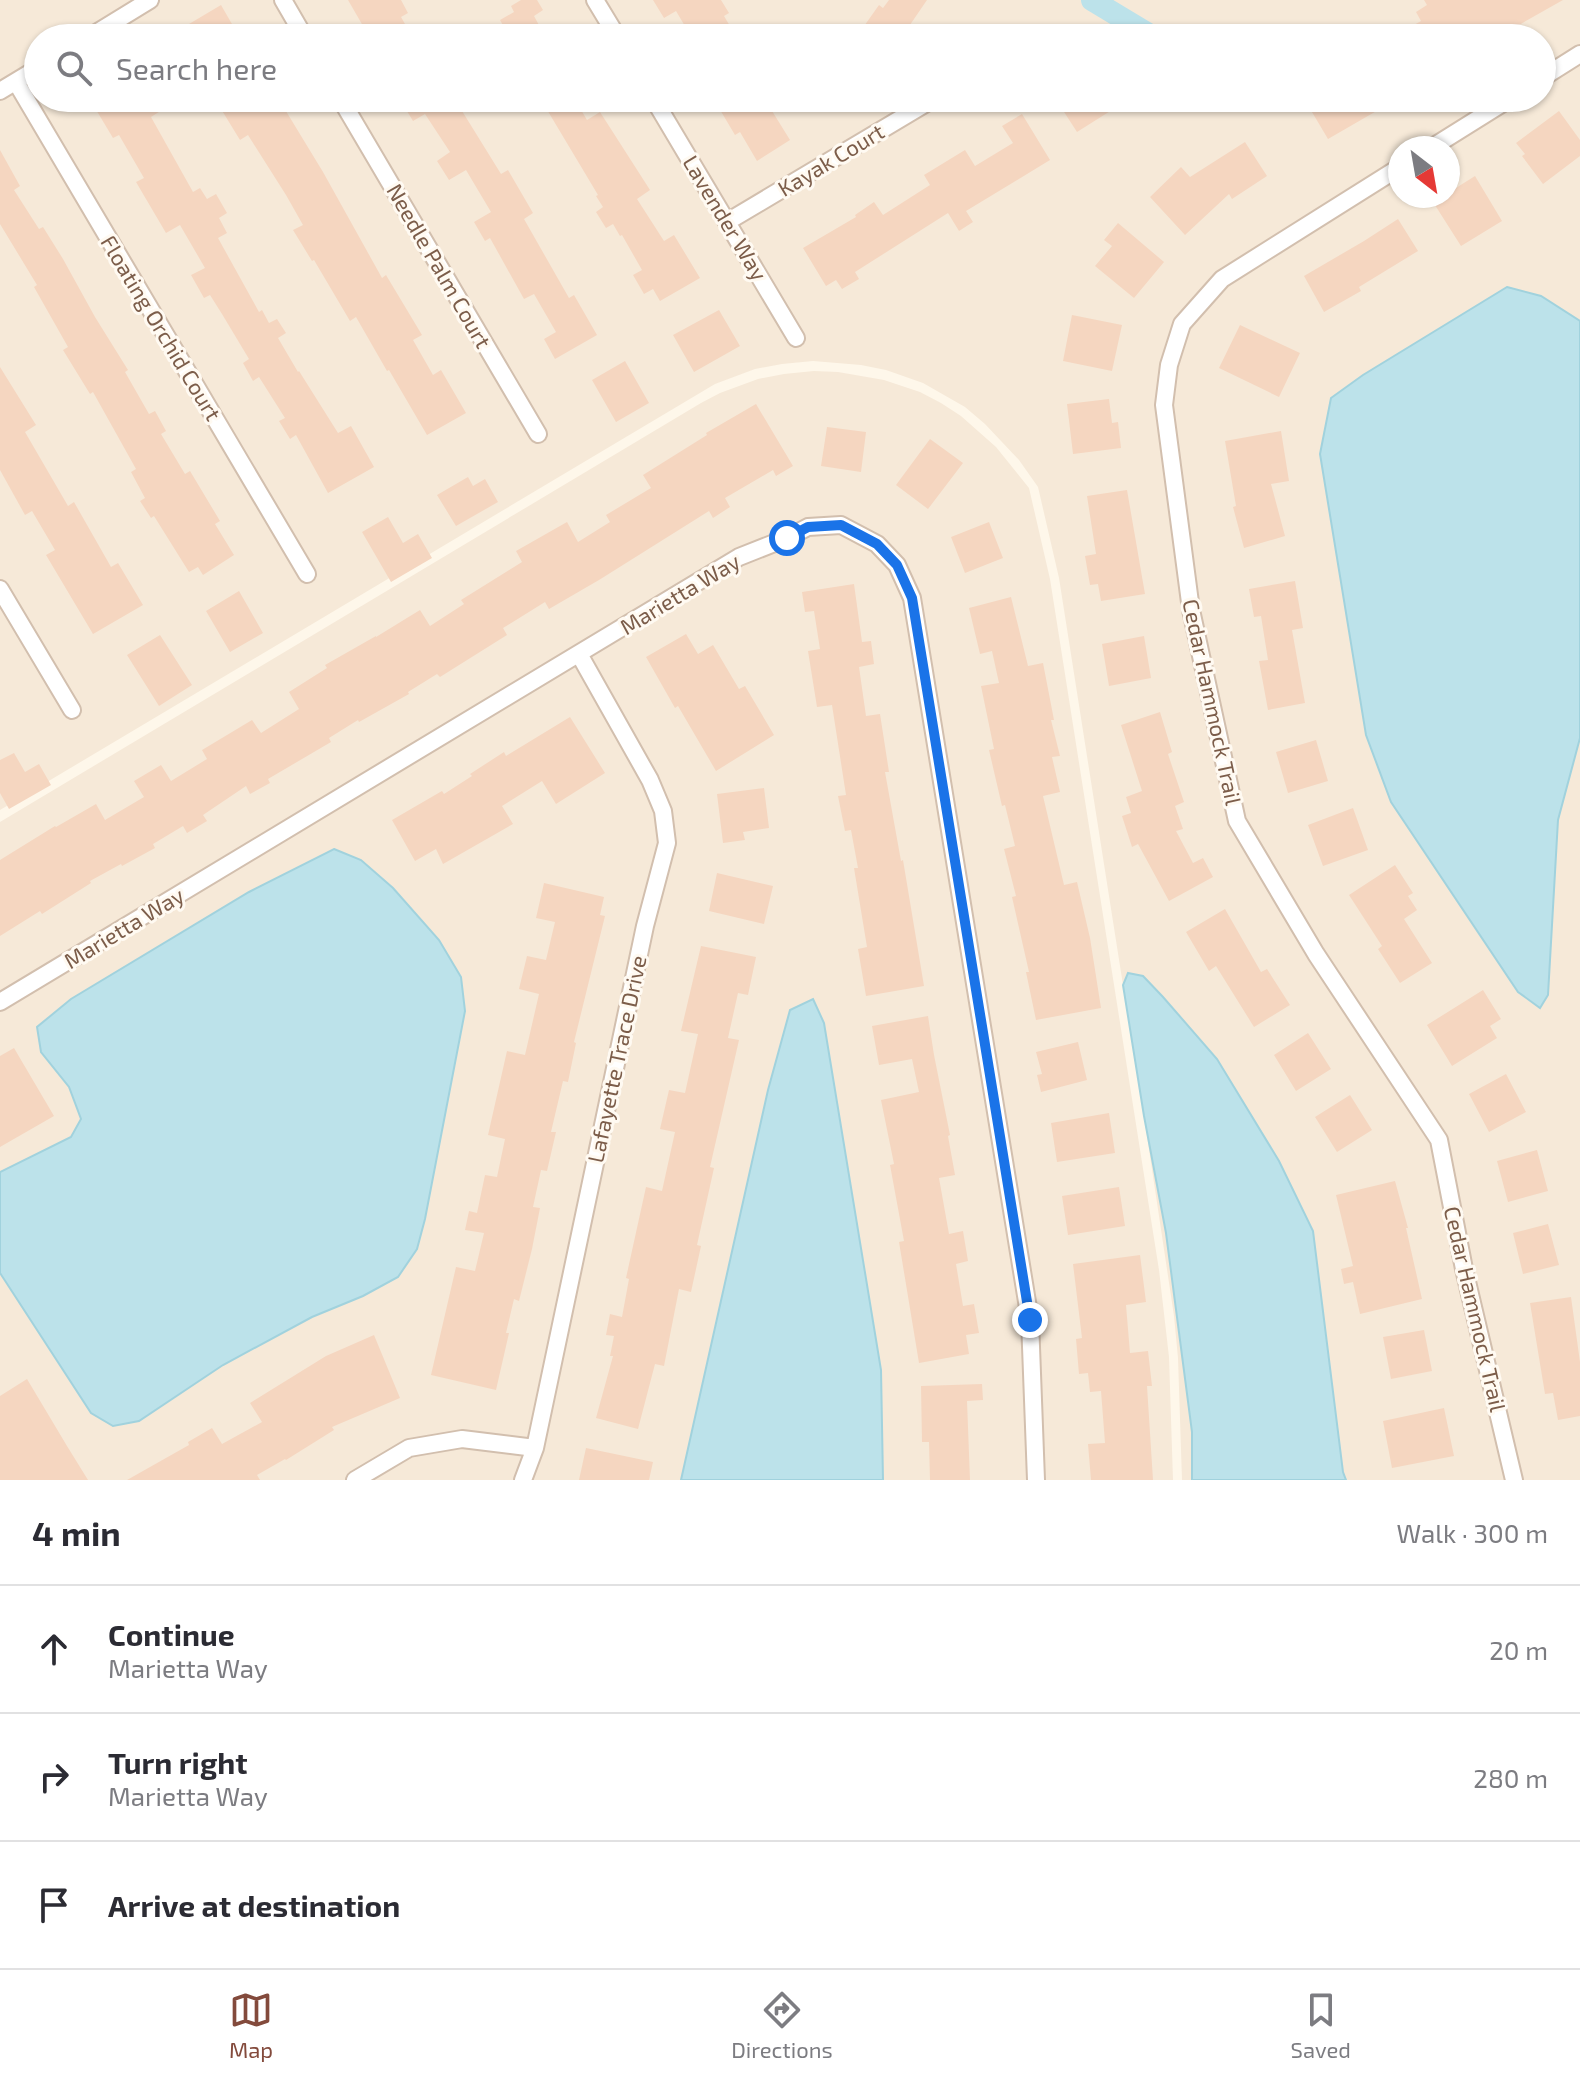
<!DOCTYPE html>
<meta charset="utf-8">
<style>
:root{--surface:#fff;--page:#f7f7f7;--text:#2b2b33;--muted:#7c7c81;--line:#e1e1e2;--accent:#834a3c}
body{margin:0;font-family:"Exo 2",sans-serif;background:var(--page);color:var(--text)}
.compass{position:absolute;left:1388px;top:136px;width:72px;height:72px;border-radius:50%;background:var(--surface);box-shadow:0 2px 6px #0004;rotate:149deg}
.stop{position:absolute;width:24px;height:24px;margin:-18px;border:6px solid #1a73e8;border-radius:50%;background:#fff}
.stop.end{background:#1a73e8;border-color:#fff;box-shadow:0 2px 8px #0008}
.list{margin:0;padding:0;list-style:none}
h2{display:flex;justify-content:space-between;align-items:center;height:104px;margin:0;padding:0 32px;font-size:34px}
h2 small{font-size:26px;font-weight:400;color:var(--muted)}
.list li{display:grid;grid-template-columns:52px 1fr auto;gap:24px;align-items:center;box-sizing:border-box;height:128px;padding:0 32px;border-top:2px solid var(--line)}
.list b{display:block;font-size:30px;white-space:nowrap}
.list p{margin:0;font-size:26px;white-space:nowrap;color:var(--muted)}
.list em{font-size:26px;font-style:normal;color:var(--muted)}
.icon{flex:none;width:44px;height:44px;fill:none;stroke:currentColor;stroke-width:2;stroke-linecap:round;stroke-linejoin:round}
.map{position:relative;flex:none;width:1580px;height:1480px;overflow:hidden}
.search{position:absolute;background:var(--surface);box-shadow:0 2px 6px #0004;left:24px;right:24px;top:24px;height:88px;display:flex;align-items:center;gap:20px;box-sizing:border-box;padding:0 28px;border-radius:44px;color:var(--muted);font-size:30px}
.sheet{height:488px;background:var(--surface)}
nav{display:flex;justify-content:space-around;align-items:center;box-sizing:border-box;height:112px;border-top:2px solid var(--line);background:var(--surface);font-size:22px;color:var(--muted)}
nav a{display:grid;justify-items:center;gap:4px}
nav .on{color:var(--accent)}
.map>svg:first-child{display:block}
.residential{fill:#f6e9d8;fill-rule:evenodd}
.water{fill:#bce2ea;stroke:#a1d2dd;stroke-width:2}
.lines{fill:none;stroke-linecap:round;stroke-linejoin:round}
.canal{stroke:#bce2ea;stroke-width:22}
.building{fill:#f5d6c0}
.minor-casing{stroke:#d2bfae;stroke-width:20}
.minor{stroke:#fff;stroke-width:16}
.route{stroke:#1a73e8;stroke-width:10}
.labels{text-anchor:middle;stroke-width:6;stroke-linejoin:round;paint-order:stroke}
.street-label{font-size:22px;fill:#7c5d4a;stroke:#fffaf2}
</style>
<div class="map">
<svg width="1580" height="1480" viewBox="0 0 1580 1480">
<rect width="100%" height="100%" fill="#fef7ea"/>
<path class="residential" d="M0,0H1580V321L1541,296L1507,288L1363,375L1332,398L1320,454L1366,734L1391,802L1518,992L1540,1008L1548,994L1558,820L1580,738V1480H1346L1343,1472L1313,1231L1279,1161L1217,1059L1163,997L1143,977L1128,973L1123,985L1059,578L1038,487L1019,460L985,424L965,407L923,383L886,370L861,365L813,361L782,364L755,369L715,384L0,810ZM38,38H1542V98H38ZM1400,148H1448V196H1400Z
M814,371L838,372L884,380L920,392L941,403L961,416L996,447L1029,488L1050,579L1159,1270L1169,1357L1173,1480H0V822L701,403L720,393L758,379L784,374Z
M1144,1116L1166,1233L1192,1432V1480H1182L1178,1358L1174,1316Z"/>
<path class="water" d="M1507,287L1541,296L1580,321V738L1558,820L1548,995L1540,1008L1518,992L1391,802L1366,735L1320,454L1331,398L1363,375Z
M334,849L361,860L393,888L439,940L461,977L465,1011L425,1219L417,1249L398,1277L363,1296L312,1317L223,1365L139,1421L113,1426L91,1413L0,1273V1172L71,1137L81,1119L69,1087L41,1052L37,1027L71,999L249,892Z
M1128,973L1143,976L1163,997L1217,1059L1279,1161L1313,1231L1343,1472L1346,1480H1192V1432L1166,1233L1144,1116L1123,985Z
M813,999L824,1023L881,1370L883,1480H681L768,1090L790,1010Z"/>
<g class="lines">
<path class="canal" d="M1092,0L1155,38"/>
</g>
<path class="building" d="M348,0H401L408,13L401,17L413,38H370Z
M521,0H537L543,10L534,16L546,38H510L500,20L514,12L511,6Z
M653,0H721L729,13L724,16L737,38H692L676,11L664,18Z
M889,0H927L901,38H875L862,29L879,5L883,8Z
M1424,0H1563L1496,38H1391L1421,21L1416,12L1427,5Z
M221,5L240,38H197L189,24Z
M89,98H155L162,110L151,117L193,192L200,188L207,199L216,194L227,213L219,218L227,233L218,238L259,312L262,310L269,323L277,319L286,333L278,338L298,372L299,371L338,433L351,426L374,467L328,493L296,435L290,439L279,421L285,418L259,377L253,381L243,363L249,359L222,314L210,295L204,298L191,275L205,268L180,225L166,233L136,182L144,178L119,135L113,138Z
M226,98H278L323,172L382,278L386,275L422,335L413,340L433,375L441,370L466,413L427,435L389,370L387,371L356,317L350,321L314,260L312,261L293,230L303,225L286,195L248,135L240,140L221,109L230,104Z
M399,98H454L501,174L508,170L533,213L524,219L569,298L574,295L597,335L555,359L544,339L556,332L534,294L524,299L490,238L485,241L474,222L491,212L466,170L449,180L437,161L450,152L425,114L413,121Z
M540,98H574L587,120L600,112L650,190L637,199L664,241L674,235L700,278L660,301L653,289L644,294L633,275L642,270L622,235L620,236L613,224L606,228L596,212L603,207L596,196L598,195Z
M713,98H764L790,140L757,161L740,132L735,135Z
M1055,98H1131L1077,132Z
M1326,98H1399L1328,139L1309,107Z
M1559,111L1580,140V156L1543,184L1522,156L1525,154L1516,143Z
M1022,114L1050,160L966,211L973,222L959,231L948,213L855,272L859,279L842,289L836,280L826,286L803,248L856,217L855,215L874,202L883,215L930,185L924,175L965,150L975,166L1013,143L1002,126Z
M1245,142L1267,176L1232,199L1229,194L1185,235L1150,197L1181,167L1190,177Z
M0,150L20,186L14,190L39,229L43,227L63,259L95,317L128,370L125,372L149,414L155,411L166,431L161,434L185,474L190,471L220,521L215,524L234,555L203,575L198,567L189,572L154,516L151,518L140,501L145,498L131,472L136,469L93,392L90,394L63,350L68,347L34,287L37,285L0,224Z
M1475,176L1502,221L1461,246L1433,202L1442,196H1448V193Z
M1398,219L1418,251L1359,287L1361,291L1324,312L1304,276L1364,241Z
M1118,223L1164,262L1134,298L1095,266L1112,246L1104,240Z
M719,310L740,346L694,372L673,335Z
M1072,315L1122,325L1112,371L1063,361Z
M1240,325L1300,353L1279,397L1219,368Z
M625,361L649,403L616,422L592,380Z
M0,367L36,425L25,432L68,506L74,502L111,567L118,563L143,605L93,634L46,555L55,550L32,511L25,515L0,470Z
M1109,399L1112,423L1118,422L1121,448L1073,454L1067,404Z
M756,404L793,466L776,476L773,470L725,498L730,507L713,518L709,511L599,580L549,609L545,602L503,628L507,635L440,677L437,674L408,692L409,694L359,722L358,720L329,738L331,742L268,779L270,783L250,794L246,786L203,815L207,821L187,833L183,826L153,844L155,848L122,866L121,864L90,881L91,883L42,914L40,911L0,936V860L55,826L56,827L96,804L105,820L144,797L134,781L161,765L171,781L207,759L202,750L252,720L261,733L299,709L289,692L327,668L325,665L376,636V637L420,610L430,626L464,604L461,600L522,562L516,551L567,522L578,542L610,522L606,515L651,488L643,475L707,435L706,433Z
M827,427L866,432L861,472L821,466Z
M1281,431L1289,481L1271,484L1285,536L1244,548L1233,507L1236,506L1225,441Z
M930,439L963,463L928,509L896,485Z
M468,477L473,486L485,479L498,502L456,526L437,495Z
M1127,490L1145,594L1101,601L1098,584L1090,585L1085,556L1096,554L1087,496Z
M388,517L403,543L418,534L432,558L391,582L362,532Z
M989,522L1003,558L965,573L951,537Z
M1295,581L1303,628L1292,630L1305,703L1268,710L1259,661L1268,660L1261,616L1254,617L1249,589Z
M854,584L862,642L871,641L874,664L859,667L866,716L880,714L889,772H885L901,861L903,860L924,986L866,996L858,949L867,947L854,868H858L851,830L845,831L838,796L846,795L832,705L817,707L808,651L820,649L814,611L805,612L802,592Z
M239,591L263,633L230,652L206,611Z
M1011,597L1028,666L1043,663L1054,720H1051L1060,756L1052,757L1060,792L1043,796L1064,885L1077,882L1090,938L1101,1008L1036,1020L1026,972H1029L1012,897L1016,896L1004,849L1015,846L1005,805L1002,806L989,750L994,749L981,686L999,683L992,651L980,654L969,608Z
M686,634L698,654L713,645L739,689L745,686L774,735L716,771L678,706L675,708L646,657Z
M160,635L192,685L159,706L127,655Z
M1144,636L1151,678L1109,686L1102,644Z
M1160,712L1172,752L1168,754L1184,802L1175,806L1183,829L1176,831L1193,863L1203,858L1213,877L1169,901L1138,844L1132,847L1122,816L1131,813L1126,797L1142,791L1121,725Z
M570,717L605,773L556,804L542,781L502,806L513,824L443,864L436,849L415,861L392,820L442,791L444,794L472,776L470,774L504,752L506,756Z
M1316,740L1328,781L1288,793L1276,752Z
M14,753L25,772L39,764L51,785L9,809L0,793V760Z
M764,788L769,828L743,832L745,840L723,843L717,794Z
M1353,808L1368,850L1323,866L1308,825Z
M1395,865L1413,893L1408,896L1417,910L1404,919L1432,963L1400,983L1378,949L1382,946L1349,895Z
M717,873L773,886L764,924L709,911Z
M544,883L604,897L600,915L605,916L574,1042L576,1043L568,1082L563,1081L551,1132H556L547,1171L541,1170L533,1207L540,1208L532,1249L519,1301L514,1299L506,1333H509L496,1390L431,1375L456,1267L475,1271L484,1233L465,1230L469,1211L477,1213L485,1175L497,1177L505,1139L488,1135L507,1051L525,1055L539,994L519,989L527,956L546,960L555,922L536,918Z
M1225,909L1261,972L1267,969L1290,1005L1254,1027L1216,966L1209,971L1186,932Z
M701,946L756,957L748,995L738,993L728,1038L739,1040L710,1167L714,1168L697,1245L701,1246L691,1292L679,1289L664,1366L655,1364L638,1429L596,1418L613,1356H610L614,1336L606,1335L610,1314L622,1317L629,1279L626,1278L646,1187L662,1191L675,1132L660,1129L669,1090L685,1093L698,1034L681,1031Z
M1483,990L1501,1019L1490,1026L1497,1038L1452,1066L1427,1025Z
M928,1016L934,1055L950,1135L948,1136L955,1175L939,1178L949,1234L963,1231L968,1261L956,1264L963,1306L974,1304L979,1333L966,1335L969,1354L919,1363L899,1242L904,1241L890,1165L894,1164L881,1100L919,1092L912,1059L879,1065L872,1026Z
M1308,1033L1331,1069L1296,1091L1274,1055Z
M1078,1042L1087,1080L1041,1092L1037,1075L1042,1074L1036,1052Z
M14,1048L54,1116L0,1147V1056Z
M1506,1074L1526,1112L1489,1132L1469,1094Z
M1350,1095L1372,1130L1337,1152L1315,1117Z
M1109,1113L1115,1153L1057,1162L1051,1123Z
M1537,1150L1548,1191L1508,1202L1497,1161Z
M1395,1181L1408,1228H1406L1422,1299L1360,1314L1353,1282L1344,1284L1341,1269L1353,1266L1336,1195Z
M1119,1187L1125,1226L1068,1235L1062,1196Z
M1548,1224L1559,1265L1523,1274L1513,1233Z
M1140,1255L1146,1302L1126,1305L1130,1353L1148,1351L1152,1386H1147L1153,1480H1091L1088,1444L1105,1443L1101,1391L1090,1392L1088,1373L1079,1374L1076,1339L1082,1338L1073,1264Z
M1571,1297L1580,1362V1416L1558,1420L1553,1393L1545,1394L1530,1303Z
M1424,1330L1432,1371L1391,1379L1383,1337Z
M374,1335L400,1398L332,1427L334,1430L286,1460L285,1459L257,1475L260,1480H127L189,1445L188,1442L212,1428L222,1444L262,1422L250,1403L326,1356Z
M27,1379L67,1446L88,1480H0V1396Z
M982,1384L983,1400L967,1401L970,1480H930L929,1442H922L921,1386Z
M1444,1408L1454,1456L1392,1468L1383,1421Z
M586,1448L653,1462L649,1480H579Z"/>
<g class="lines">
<defs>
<path id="minor" d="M283,0L305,38
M595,0L618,38
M88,38L150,0
M1542,78L1580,54
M16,82L307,574
M0,91L38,68
M340,98L538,434
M653,98L796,338
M1431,148L1511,98
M1400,167L1222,279L1182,324L1169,365L1164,405L1191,610L1237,821L1316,954L1439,1140L1464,1269L1514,1480
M727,222L935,98
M0,589L72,710
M0,1002L739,557L787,538L808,527L841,525L877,544L897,565L912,598L1030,1320L1036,1480
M355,1480L409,1448L462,1439L535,1448
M523,1480L535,1448L645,926L667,843L663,811L650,780L579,654"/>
</defs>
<use href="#minor" class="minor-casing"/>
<use href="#minor" class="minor"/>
</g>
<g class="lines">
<path class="route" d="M787,538L808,527L841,525L877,544L897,565L912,598L1030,1320"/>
</g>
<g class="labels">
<g class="street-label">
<text transform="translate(831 160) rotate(-31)" y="8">Kayak Court</text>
<text transform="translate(725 218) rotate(59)" y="8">Lavender Way</text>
<text transform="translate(439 266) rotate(60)" y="8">Needle Palm Court</text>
<text transform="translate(161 328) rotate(59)" y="8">Floating Orchid Court</text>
<text transform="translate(680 594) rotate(-31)" y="8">Marietta Way</text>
<text transform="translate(1212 702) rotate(78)" y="8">Cedar Hammock Trail</text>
<text transform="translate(124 928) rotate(-31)" y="8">Marietta Way</text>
<text transform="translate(617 1059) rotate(-78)" y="8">Lafayette Trace Drive</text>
<text transform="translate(1475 1309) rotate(77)" y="8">Cedar Hammock Trail</text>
</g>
</g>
</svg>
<svg class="compass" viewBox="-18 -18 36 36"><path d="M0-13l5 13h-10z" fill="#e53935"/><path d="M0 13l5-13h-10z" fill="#7c7c81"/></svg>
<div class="stop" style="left:787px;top:538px"></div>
<div class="stop end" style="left:1030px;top:1320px"></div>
<div class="search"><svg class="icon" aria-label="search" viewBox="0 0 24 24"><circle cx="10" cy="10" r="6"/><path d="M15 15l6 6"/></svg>Search here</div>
</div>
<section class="sheet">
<h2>4 min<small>Walk · 300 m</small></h2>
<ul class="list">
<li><svg class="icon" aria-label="ahead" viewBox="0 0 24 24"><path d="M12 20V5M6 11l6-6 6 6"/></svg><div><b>Continue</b><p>Marietta Way</p></div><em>20 m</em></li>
<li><svg class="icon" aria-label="right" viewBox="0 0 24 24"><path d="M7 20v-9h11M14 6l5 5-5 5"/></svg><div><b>Turn right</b><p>Marietta Way</p></div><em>280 m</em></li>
<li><svg class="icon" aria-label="arrive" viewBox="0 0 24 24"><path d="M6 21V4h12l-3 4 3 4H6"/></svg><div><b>Arrive at destination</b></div></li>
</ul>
</section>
<nav>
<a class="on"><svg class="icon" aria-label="map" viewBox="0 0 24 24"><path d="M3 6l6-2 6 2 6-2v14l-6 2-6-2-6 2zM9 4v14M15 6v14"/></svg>Map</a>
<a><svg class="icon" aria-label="directions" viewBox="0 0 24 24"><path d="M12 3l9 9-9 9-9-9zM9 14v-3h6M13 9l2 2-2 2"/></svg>Directions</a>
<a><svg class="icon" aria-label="saved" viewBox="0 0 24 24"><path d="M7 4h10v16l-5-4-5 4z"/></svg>Saved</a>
</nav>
